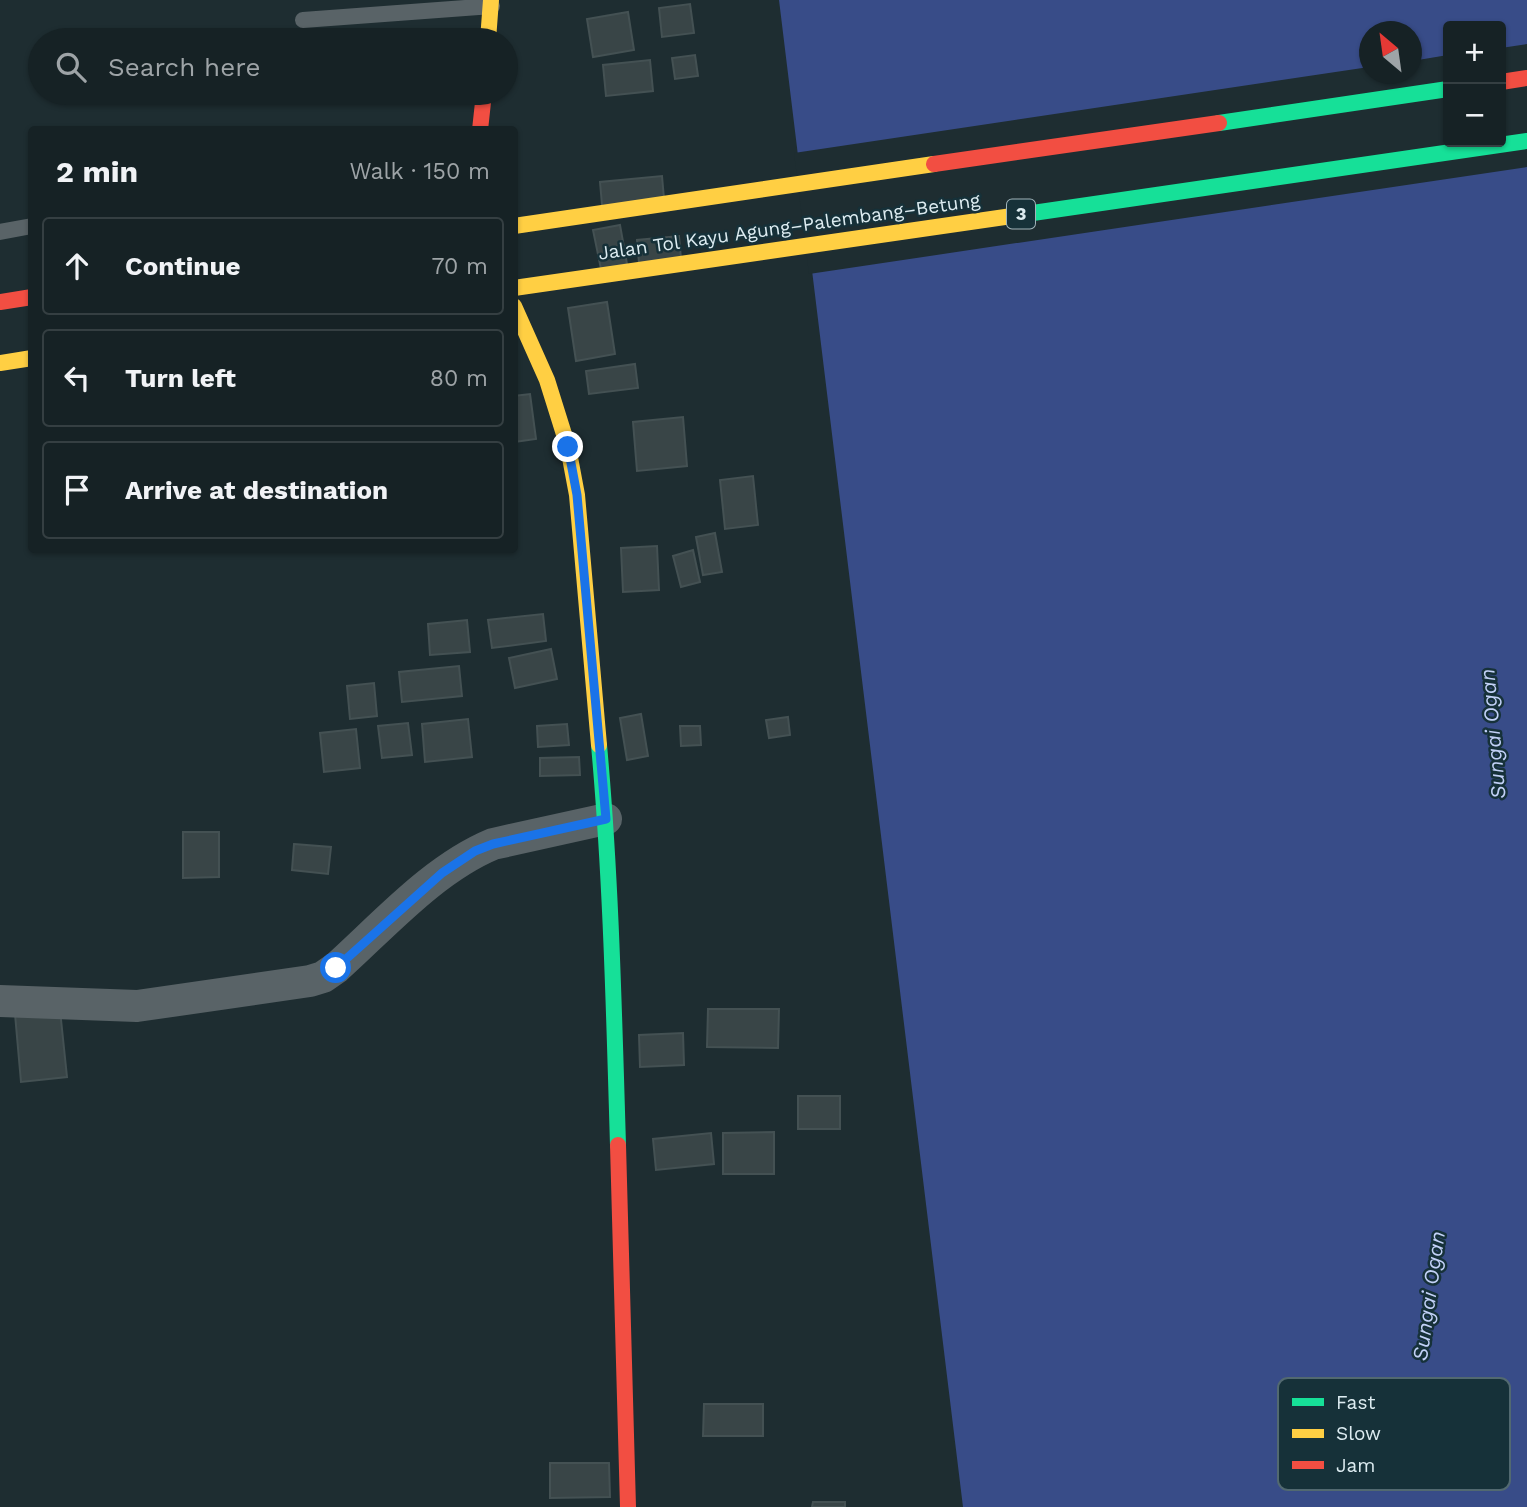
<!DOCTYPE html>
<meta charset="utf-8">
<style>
:root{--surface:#162225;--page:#1f2a2d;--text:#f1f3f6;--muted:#9ea4a7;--line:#353f42}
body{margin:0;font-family:"Work Sans",sans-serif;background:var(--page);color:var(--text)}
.controls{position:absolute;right:21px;top:21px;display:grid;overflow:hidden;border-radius:7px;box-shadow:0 2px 5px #0004}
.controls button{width:63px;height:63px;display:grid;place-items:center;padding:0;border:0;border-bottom:2px solid var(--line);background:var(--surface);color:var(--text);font:35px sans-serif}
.compass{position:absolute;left:1359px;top:21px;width:63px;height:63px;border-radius:50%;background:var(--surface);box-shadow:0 2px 5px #0004;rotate:331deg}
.stop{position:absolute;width:21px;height:21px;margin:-16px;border:5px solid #1a73e8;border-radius:50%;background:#fff}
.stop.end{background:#1a73e8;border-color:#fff;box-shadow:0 2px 7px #0008}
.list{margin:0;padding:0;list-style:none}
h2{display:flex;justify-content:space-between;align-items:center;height:91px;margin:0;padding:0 28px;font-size:30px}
h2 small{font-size:23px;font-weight:400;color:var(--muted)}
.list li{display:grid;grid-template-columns:46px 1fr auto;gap:21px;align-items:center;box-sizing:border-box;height:98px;margin:0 14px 14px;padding:0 14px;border:2px solid var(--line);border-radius:7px}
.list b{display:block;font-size:26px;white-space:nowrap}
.list em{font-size:23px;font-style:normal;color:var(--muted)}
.icon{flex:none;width:38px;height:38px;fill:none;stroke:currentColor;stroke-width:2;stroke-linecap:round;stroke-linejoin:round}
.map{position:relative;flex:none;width:1527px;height:1507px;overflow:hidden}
.search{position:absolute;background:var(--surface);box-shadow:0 2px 5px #0004;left:28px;top:28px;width:490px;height:77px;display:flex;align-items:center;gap:18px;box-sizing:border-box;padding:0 24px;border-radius:38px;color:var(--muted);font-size:26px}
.panel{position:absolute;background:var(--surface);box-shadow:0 2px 5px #0004;left:28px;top:126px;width:490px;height:427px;border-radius:7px}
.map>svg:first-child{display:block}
.water{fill:#384c88;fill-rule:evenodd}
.pier{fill:#1e2d31}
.building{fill:#394547;stroke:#445153;stroke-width:2}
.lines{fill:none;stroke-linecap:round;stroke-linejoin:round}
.lane{stroke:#596367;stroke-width:16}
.street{stroke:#596367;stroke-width:32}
.fast{stroke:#16e098;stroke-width:16}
.slow{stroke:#ffcf43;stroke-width:16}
.jam{stroke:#f24e42;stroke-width:16}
.route{stroke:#1a73e8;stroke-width:9}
.labels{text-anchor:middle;stroke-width:5;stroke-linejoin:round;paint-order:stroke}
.shield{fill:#163139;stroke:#a1b4ba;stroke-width:2}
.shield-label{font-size:18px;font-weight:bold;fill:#ddecf1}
.street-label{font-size:19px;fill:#ddecf1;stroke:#163139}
.water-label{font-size:21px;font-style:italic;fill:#c2d1f7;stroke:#163139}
.key{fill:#163139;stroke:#526970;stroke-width:2}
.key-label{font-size:19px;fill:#ddecf1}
</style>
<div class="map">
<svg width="1527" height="1507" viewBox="0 0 1527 1507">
<rect width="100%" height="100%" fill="#1e2d31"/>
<path class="water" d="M779,0H1527V1507H963ZM1448,26H1501V142H1448ZM1370,32H1412V74H1370Z"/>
<path class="pier" d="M1527,44V167L809,274L794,153L1369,67L1370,74H1412V61L1448,55V142H1501V48Z"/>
<path class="building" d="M690,4L694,33L662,37L659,8Z
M628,12L634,50L593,57L587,19Z
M695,55L698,76L675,79L672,58Z
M650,60L653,91L606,96L603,65Z
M662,176L665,210L603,216L600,182Z
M620,225L627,264L601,269L593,230Z
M679,236L681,259L639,263L637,240Z
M607,302L615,354L576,361L568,308Z
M635,364L638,388L589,394L586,371Z
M530,394L536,439L514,442V396Z
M683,417L687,466L637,471L633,422Z
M753,476L758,525L725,529L720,480Z
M715,533L722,572L703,575L696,537Z
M657,546L659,590L623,592L621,548Z
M693,550L700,582L681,587L673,556Z
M543,614L546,641L492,648L488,620Z
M467,620L470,652L430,655L428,624Z
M551,649L557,679L515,688L509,658Z
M459,666L462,696L402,702L399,672Z
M374,683L377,716L350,719L347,686Z
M641,714L648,756L627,760L620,718Z
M788,717L790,735L769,738L766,720Z
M468,719L472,757L425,762L422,724Z
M408,723L412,755L382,758L378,726Z
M567,724L569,745L538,747L537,726Z
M680,726H700L701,745L681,746Z
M356,729L360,768L324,772L320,733Z
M579,757L580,775L540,776V758Z
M183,832H219V877L183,878Z
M294,844L331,847L328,874L292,870Z
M708,1009H779L778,1048L707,1047Z
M60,1010L67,1077L21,1082L15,1014Z
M683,1033L684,1065L640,1067L639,1035Z
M798,1096H840V1129H798Z
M774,1132V1174H723V1133Z
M711,1133L714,1164L656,1170L653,1139Z
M704,1404H763V1436H703Z
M550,1463H609L610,1497L550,1498Z
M813,1502H845V1507H812Z"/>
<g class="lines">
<path class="lane" d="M303,20L492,6
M0,232L32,226"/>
<path class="street" d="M0,1001L137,1006L310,981L323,977L336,968C384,925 433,869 493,844L606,819"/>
<path class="fast" d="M1219,123L1448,89
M1019,215L1527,141
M599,745C611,878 614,1012 618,1145"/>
<path class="slow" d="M488,40L491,0
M514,226L934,164
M514,288L1019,215
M514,306L547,380L568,447L577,495L599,745
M0,363L32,358"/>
<path class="jam" d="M1501,82L1527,78
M480,130L484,93
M934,164L1219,123
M0,302L32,297
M618,1145L628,1507"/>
</g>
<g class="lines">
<path class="route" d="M336,968L442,873L475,851L493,844L606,819L577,495L568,447"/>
</g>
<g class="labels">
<rect class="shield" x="1007" y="199.5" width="28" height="29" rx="5"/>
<g class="shield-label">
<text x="1021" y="220">3</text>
</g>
<g class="street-label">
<text transform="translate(789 226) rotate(-8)" y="7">Jalan Tol Kayu Agung–Palembang–Betung</text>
</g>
<g class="water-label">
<text transform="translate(1493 734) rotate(-95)" y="7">Sungai Ogan</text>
<text transform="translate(1429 1296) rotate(-82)" y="7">Sungai Ogan</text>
</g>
</g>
<rect x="1278" y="1378" width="232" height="112" rx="10" class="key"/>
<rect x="1292" y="1398" width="32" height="8" fill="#16e098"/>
<rect x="1292" y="1429" width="32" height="9" fill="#ffcf43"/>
<rect x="1292" y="1461" width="32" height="8" fill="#f24e42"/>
<g class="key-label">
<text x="1336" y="1409">Fast</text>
<text x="1336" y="1440">Slow</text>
<text x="1336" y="1472">Jam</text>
</g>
</svg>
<div class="controls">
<button>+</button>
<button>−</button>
</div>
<svg class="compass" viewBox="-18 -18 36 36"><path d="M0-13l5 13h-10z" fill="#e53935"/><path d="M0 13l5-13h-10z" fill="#9ea4a7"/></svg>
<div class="stop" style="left:336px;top:968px"></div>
<div class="stop end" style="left:568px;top:447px"></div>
<div class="search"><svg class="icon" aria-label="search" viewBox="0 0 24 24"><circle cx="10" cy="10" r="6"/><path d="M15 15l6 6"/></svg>Search here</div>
<section class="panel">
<h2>2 min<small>Walk · 150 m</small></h2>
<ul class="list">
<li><svg class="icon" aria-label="ahead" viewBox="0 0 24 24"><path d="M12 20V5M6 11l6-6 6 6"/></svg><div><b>Continue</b></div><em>70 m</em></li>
<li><svg class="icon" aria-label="left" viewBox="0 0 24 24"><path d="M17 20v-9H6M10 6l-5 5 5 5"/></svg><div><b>Turn left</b></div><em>80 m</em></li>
<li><svg class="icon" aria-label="arrive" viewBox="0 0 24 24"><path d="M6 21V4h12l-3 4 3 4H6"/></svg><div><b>Arrive at destination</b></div></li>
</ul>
</section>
</div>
